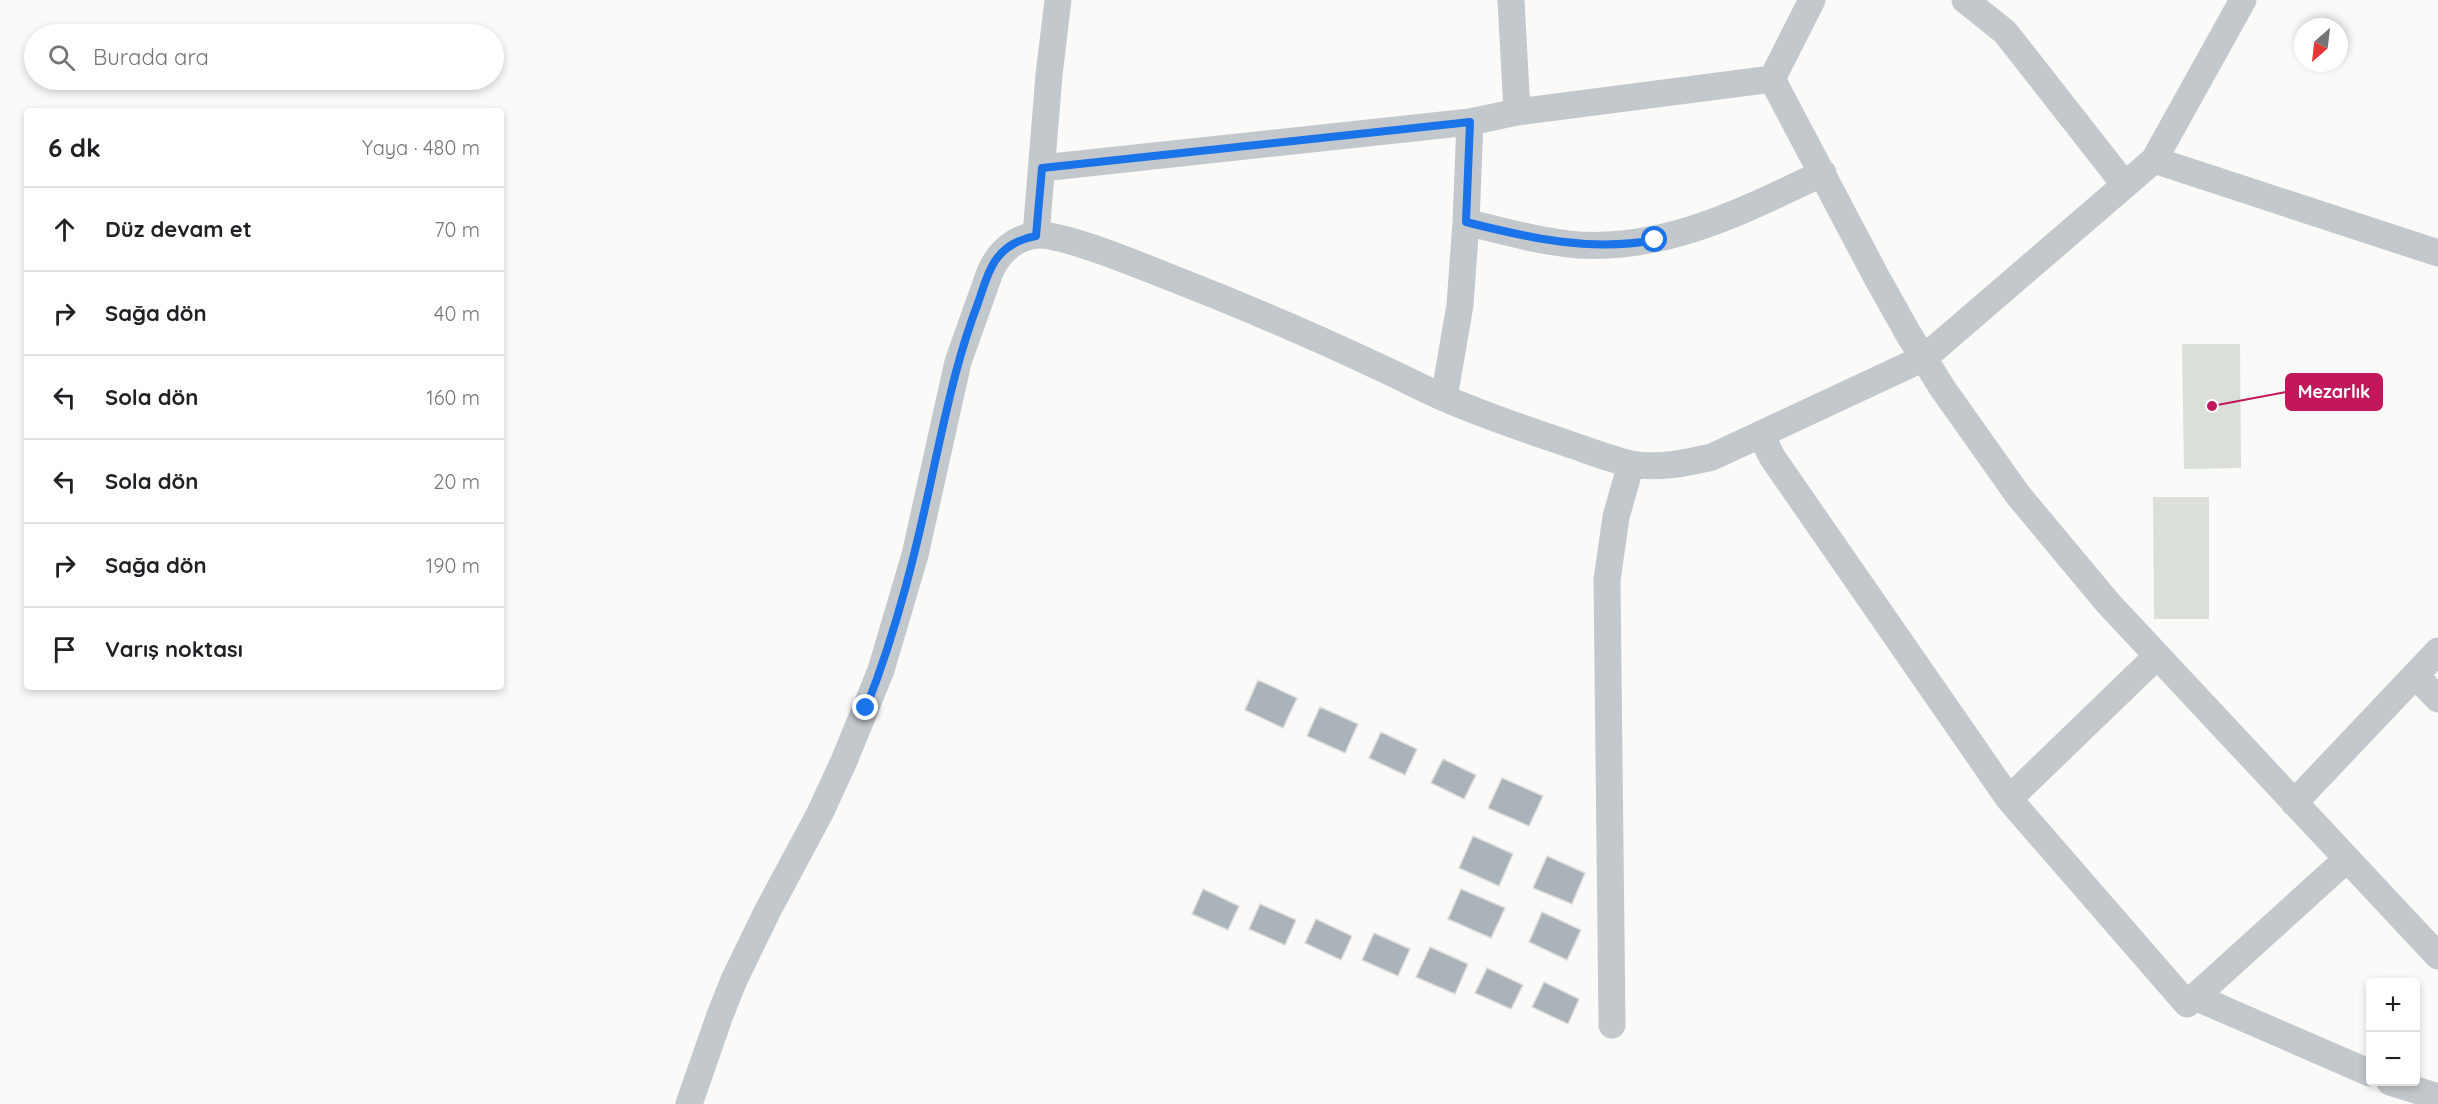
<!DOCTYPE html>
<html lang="tr">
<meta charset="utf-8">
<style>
:root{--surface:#fff;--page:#f2f2f2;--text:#202124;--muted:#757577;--line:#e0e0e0}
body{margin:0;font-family:Quicksand,sans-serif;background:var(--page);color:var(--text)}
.controls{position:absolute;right:18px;bottom:18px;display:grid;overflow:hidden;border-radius:6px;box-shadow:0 3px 9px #0003}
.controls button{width:54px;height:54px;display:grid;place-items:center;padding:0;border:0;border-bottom:2px solid var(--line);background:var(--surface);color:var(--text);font:30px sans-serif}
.compass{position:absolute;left:2294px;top:18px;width:54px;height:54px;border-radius:50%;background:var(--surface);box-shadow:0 3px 9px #0003;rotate:208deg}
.stop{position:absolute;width:18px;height:18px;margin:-14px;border:4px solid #1a73e8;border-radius:50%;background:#fff}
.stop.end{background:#1a73e8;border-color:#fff;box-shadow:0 2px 6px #0008}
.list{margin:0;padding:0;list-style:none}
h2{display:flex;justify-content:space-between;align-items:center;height:78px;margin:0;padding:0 24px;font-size:26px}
h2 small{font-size:20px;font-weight:400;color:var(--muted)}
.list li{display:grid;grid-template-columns:39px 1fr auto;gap:18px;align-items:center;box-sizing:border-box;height:84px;padding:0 24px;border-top:2px solid var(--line)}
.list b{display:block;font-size:22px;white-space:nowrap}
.list em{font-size:20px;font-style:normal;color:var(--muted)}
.icon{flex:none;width:33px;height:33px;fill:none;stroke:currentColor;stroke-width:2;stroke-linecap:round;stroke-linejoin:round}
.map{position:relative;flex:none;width:2438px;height:1104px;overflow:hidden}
.search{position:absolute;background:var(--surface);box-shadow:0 3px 9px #0003;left:24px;top:24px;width:480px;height:66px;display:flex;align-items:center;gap:15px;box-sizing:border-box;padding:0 21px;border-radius:33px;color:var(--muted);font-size:22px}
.panel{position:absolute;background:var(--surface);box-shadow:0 3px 9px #0003;left:24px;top:108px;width:480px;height:582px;border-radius:6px}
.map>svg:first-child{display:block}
.green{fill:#dadfd7}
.building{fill:#aab3b9;stroke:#dcdcda;stroke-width:1.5}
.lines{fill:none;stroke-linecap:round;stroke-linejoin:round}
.minor{stroke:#c3c8cc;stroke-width:27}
.route{stroke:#1a73e8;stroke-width:8}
.leader{fill:none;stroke:#c2185b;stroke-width:2}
.callout-dot{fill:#c2185b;stroke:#fff;stroke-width:2}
.callout{fill:#c2185b;stroke:#c2185b;stroke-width:2}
.callout-label{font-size:18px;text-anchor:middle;font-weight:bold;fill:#fff}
</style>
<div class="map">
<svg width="2438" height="1104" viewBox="0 0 2438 1104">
<rect width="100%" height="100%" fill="#fafaf8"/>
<path class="green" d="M2182,344H2240L2241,468L2184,469Z
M2153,497H2209V619H2154Z"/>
<path class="building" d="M1258,680L1297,698L1283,728L1245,710Z
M1320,707L1358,724L1345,753L1307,736Z
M1381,732L1417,749L1405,775L1369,758Z
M1443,759L1476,775L1464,799L1431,783Z
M1502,778L1543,796L1529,826L1488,808Z
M1473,836L1513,854L1499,886L1459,868Z
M1547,856L1585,873L1572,904L1533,888Z
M1203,889L1239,906L1228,930L1192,914Z
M1461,889L1505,908L1491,938L1448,919Z
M1260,904L1296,920L1285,945L1249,929Z
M1542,912L1581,930L1567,960L1529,942Z
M1316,919L1352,936L1341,960L1305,943Z
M1374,933L1410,949L1398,976L1362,960Z
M1430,947L1468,964L1455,994L1416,977Z
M1487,968L1523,985L1511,1009L1475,993Z
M1544,982L1579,999L1568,1024L1532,1007Z"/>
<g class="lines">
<path class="minor" d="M1511,0L1517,112
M1965,0L2005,32L2125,185
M1772,79L1877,278L1909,335L1943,389L2018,495L2108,603L2438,956
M1772,79L1517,112L1470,122L1466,222C1503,231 1541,242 1579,245C1669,250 1745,210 1823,173
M1772,79L1812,0
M2154,160L2438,253
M1042,168L1470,122
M1036,235L1049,75L1058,0
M1444,398L1460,305L1466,222
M1761,435L1772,457L2009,799
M2157,656L2009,799L2187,1004L2347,859
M2415,675L2438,699
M2294,803L2438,651
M2195,997L2370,1073
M1612,1025L1607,580L1616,517L1631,464
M2390,1082L2438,1097
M689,1104L720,1015L734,980L767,912L820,813L844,761L881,670L915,555L958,362L990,272C999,252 1015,237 1038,235C1064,234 1136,264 1164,275C1236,303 1307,333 1377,366C1399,376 1420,387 1442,397C1482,415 1525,429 1566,443C1587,450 1609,459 1631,464C1658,469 1686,463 1712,457L1924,358L2154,160L2243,0"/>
</g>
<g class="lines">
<path class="route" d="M866,708C898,627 917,547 935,462C947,408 958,355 978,303C983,289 987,273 995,261C1005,246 1019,239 1036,236L1042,168L1470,122L1466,222C1529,238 1590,252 1655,240"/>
</g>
<path class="leader" d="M2212 406L2286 392"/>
<circle class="callout-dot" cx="2212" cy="406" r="6"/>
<rect class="callout" x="2286" y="374" width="96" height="36" rx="6"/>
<g class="callout-label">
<text x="2334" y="398">Mezarlık</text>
</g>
</svg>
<div class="controls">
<button>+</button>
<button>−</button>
</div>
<svg class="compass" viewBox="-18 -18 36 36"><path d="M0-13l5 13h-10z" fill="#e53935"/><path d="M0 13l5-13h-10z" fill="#757577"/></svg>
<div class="stop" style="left:1655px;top:240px"></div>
<div class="stop end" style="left:866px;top:708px"></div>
<div class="search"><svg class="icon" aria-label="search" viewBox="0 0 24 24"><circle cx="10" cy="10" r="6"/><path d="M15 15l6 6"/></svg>Burada ara</div>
<section class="panel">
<h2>6 dk<small>Yaya · 480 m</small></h2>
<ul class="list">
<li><svg class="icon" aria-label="ahead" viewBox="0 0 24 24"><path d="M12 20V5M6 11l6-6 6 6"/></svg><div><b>Düz devam et</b></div><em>70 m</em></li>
<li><svg class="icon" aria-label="right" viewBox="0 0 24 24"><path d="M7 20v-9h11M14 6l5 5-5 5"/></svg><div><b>Sağa dön</b></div><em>40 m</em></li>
<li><svg class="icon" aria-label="left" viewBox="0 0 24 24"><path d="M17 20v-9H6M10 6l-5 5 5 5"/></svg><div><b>Sola dön</b></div><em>160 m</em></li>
<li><svg class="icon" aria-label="left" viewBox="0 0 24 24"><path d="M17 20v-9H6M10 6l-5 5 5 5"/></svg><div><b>Sola dön</b></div><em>20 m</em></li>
<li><svg class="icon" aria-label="right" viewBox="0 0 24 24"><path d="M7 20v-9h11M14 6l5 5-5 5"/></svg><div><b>Sağa dön</b></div><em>190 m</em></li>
<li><svg class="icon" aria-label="arrive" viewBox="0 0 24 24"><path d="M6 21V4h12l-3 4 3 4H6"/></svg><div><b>Varış noktası</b></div></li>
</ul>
</section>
</div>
